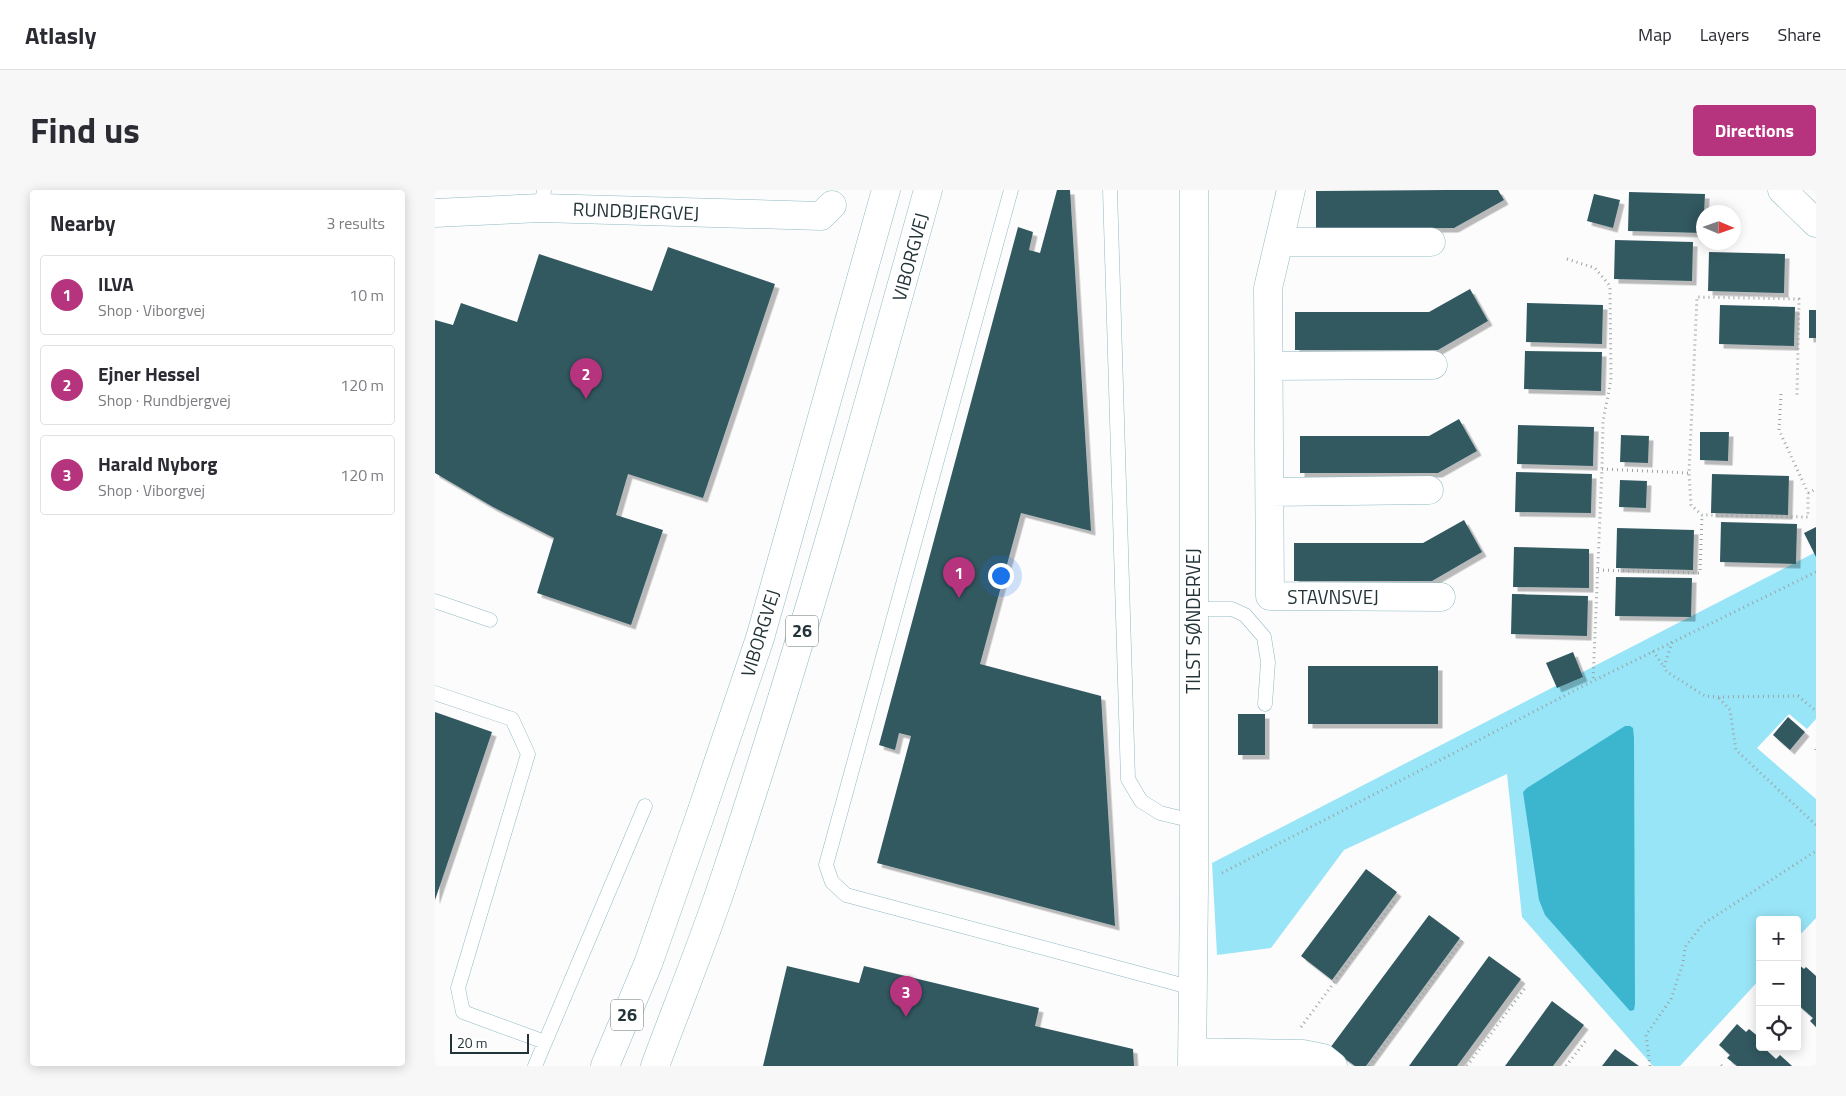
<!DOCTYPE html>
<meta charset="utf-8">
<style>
:root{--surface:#fff;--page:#f7f7f7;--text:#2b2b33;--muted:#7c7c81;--line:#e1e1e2;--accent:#b6347d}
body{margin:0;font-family:"Titillium Web",sans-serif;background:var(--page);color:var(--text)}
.controls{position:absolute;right:15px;bottom:15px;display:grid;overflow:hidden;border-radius:5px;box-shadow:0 2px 12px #0003}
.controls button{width:45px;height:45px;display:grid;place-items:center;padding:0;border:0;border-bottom:1px solid var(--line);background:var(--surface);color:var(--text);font:25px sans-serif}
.compass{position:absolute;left:1261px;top:15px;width:45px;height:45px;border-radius:50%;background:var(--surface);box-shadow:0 2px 12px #0003;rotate:92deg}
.scale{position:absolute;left:15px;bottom:12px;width:79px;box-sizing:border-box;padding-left:5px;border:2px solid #233438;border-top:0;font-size:14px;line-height:18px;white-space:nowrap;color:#233438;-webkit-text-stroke:4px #fff;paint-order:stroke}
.you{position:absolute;left:565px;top:385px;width:18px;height:18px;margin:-12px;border:4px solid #fff;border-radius:50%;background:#1a73e8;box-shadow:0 0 0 8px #1a73e833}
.badge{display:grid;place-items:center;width:32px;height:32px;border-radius:50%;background:var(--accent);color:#fff;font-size:16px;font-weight:700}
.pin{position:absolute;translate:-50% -41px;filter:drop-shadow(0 1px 2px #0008)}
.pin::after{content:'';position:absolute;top:26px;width:18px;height:15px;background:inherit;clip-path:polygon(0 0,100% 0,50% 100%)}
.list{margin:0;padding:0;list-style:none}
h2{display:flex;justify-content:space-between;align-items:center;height:65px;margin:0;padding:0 20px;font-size:21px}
h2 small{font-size:16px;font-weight:400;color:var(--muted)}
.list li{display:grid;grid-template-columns:32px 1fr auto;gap:15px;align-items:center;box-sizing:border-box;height:80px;margin:0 10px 10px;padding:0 10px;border:1px solid var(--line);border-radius:5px}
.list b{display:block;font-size:19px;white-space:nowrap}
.list p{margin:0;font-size:16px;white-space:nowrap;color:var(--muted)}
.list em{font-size:16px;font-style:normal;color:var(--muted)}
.icon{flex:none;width:28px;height:28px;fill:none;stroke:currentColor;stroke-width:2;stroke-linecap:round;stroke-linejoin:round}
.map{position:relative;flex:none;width:1381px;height:876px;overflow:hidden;border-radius:5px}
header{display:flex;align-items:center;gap:30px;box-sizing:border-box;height:70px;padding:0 25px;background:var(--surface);border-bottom:1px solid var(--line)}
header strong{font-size:24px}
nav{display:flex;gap:28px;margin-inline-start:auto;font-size:18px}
.intro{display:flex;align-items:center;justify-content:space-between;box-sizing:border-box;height:120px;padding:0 30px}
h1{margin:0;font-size:35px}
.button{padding:12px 22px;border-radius:5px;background:var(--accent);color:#fff;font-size:18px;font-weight:700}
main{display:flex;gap:30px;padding:0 30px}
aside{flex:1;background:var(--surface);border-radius:5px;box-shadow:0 2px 12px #0003}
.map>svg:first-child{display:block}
.green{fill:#98e5f7}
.water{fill:#3bb6ce}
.building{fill:#325961;filter:url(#shadow)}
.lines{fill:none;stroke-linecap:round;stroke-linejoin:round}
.service-casing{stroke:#91b9c3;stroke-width:15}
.minor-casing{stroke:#91b9c3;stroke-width:29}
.primary-casing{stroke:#91b9c3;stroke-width:29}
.path{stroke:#9ba3a5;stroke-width:3;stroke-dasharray:1 4;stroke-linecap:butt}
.service{stroke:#fff;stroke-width:14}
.minor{stroke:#fff;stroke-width:28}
.primary{stroke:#fff;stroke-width:28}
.labels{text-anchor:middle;stroke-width:5;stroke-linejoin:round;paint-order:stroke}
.shield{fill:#fff;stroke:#657174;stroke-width:1}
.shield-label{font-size:18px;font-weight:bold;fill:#233438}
.street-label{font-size:19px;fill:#233438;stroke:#fff}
</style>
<header>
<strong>Atlasly</strong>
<nav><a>Map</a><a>Layers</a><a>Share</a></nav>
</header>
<div class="intro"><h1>Find us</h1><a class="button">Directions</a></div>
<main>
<aside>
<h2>Nearby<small>3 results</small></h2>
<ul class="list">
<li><span class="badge">1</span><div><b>ILVA</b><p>Shop · Viborgvej</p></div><em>10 m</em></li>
<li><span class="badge">2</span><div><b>Ejner Hessel</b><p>Shop · Rundbjergvej</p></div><em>120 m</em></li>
<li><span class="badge">3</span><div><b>Harald Nyborg</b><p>Shop · Viborgvej</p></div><em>120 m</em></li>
</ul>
</aside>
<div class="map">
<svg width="1381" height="876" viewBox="0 0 1381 876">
<defs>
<filter id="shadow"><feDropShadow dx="4.5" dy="4.5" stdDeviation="0" flood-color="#0004"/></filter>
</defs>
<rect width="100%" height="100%" fill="#fcfcfc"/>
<path class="green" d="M1381,362V529L1372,539L1354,524L1322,558L1381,609V728L1362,748V730H1325V789L1245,876H1218L1087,727L1072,584L909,660L836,758L782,765L777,673Z"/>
<path class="water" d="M1190,536H1195L1198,538L1199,548L1200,814L1199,820L1195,821L1110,725L1104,710L1088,602L1092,598Z"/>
<path class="building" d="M622,0H635L656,341L586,323L545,474L666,506L680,736L442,673L476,546L464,543L460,560L444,555L583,37L598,42L594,60L605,63Z
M1011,0H1063L1069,10L1019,38L881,39V1Z
M1194,2L1270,4L1268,43L1193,41Z
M1159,4L1185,10L1178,38L1152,31Z
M1180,50L1258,52L1257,91L1179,89Z
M233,57L340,94L268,308L193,284L181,325L228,340L196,435L102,403L119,348L58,317L0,283V130L18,135L26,113L82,132L104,64L217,101Z
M1274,62L1350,64L1349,103L1273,101Z
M1035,99L1053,131L1003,160H860V122H994Z
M1092,113L1168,115L1167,154L1091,152Z
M1285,115L1360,117L1359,156L1284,154Z
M1374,120H1381V148H1374Z
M1090,161L1167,162L1166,201L1089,199Z
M1024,229L1042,261L1003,283H865V246H994Z
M1083,235L1159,237L1158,276L1082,274Z
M1265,242H1294L1293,271L1265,270Z
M1186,245L1214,246L1213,273L1185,272Z
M1081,282L1157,284L1156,323L1080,322Z
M1277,284L1354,286L1353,325L1276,323Z
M1185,290L1212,291L1211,318L1184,317Z
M1029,330L1047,362L997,391H859V353H988Z
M1286,332L1362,334L1361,374L1285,372Z
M1381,337V367L1369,343Z
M1182,338L1259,340L1258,380L1181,378Z
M1079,357L1154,359V398L1078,397Z
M1181,387L1257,388L1256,427L1180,426Z
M1077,404L1153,406L1152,446L1076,444Z
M1138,462L1148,487L1122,498L1111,473Z
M873,476H1003V534H873Z
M0,522L57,542L0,710Z
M803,524H830V565H803Z
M1353,527L1370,542L1355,560L1338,545Z
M931,679L962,702L897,790L866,766Z
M994,725L1025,748L931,876H920L895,858Z
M1054,766L1086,789L1022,876H974Z
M1362,773L1369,779L1371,777L1381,786V837L1375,831L1378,828L1362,814Z
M352,776L424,793L429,776L604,818L600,836L698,859L699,876H328Z
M1117,811L1149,835L1118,876H1070Z
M1302,834L1311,842L1314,839L1325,848V857H1328L1341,869L1345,865L1357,876H1302L1292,868L1295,865L1284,855Z
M1180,859L1204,876H1167Z"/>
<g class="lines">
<defs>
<path id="service" d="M576,0L391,675L397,692L411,705L758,798
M675,0L693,589L706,611L725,623L758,631
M106,18L109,0
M0,411L55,430
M758,419H797L810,425L829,447L833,472L830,514
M0,503L77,529L93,564L23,798L28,822L110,852
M100,876L210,616"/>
<path id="minor" d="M856,0L833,98L835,406L1006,407
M1347,0L1381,33
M0,23L106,18L386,26L397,15
M844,52H996
M834,176L998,175
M835,302L994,300
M757,862L868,864L888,868L898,876
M757,876L759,697V0"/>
<path id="primary" d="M170,876L213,774L265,626L325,448L451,0
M220,876C243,814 268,753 289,690C365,462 429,231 493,0"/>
</defs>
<use href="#service" class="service-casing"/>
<use href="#minor" class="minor-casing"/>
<use href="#primary" class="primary-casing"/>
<path class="path" d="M1132,69L1160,78L1175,96L1176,190L1168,231L1167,279L1158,491
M1346,204L1344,240L1373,303V327L1267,325L1256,315L1254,283L1262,107L1364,109L1362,205
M1167,279L1254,283
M1373,303L1381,299
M1163,380L1265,383L1267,325
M1237,452L1229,477L1232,482L1270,506L1284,507L1363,506L1381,521
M1218,461L1229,477
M1284,508L1295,520L1301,560L1381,635
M1381,560V559
M787,683L1158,491L1381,382
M866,837L961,709
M1286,875L1287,876
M934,876L1028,749
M1032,876L1090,798
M1131,876L1152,849
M1215,876L1211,845L1236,809L1248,773L1250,757L1268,734L1381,661"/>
<use href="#service" class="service"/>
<use href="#minor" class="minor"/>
<use href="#primary" class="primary"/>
</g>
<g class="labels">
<g class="shield">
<rect x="351" y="425.5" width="32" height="31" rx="4"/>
<rect x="176" y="809.5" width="32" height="31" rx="4"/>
</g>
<g class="shield-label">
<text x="367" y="447">26</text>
<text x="192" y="831">26</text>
</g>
<g class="street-label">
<text transform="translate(201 21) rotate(2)" y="7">RUNDBJERGVEJ</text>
<text transform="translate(475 67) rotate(-75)" y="7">VIBORGVEJ</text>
<text x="898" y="414">STAVNSVEJ</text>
<text transform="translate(758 431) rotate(-90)" y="7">TILST SØNDERVEJ</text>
<text transform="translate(325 443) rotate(-73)" y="7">VIBORGVEJ</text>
</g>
</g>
</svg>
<div class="controls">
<button>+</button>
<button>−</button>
<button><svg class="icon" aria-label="locate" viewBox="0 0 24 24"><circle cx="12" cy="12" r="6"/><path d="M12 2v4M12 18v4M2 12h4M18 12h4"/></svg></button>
</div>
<svg class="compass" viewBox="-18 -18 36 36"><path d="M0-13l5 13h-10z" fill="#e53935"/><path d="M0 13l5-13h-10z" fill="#7c7c81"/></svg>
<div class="scale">20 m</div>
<div class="you"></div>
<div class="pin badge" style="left:524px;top:408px">1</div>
<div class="pin badge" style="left:151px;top:209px">2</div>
<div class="pin badge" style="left:471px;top:827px">3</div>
</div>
</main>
